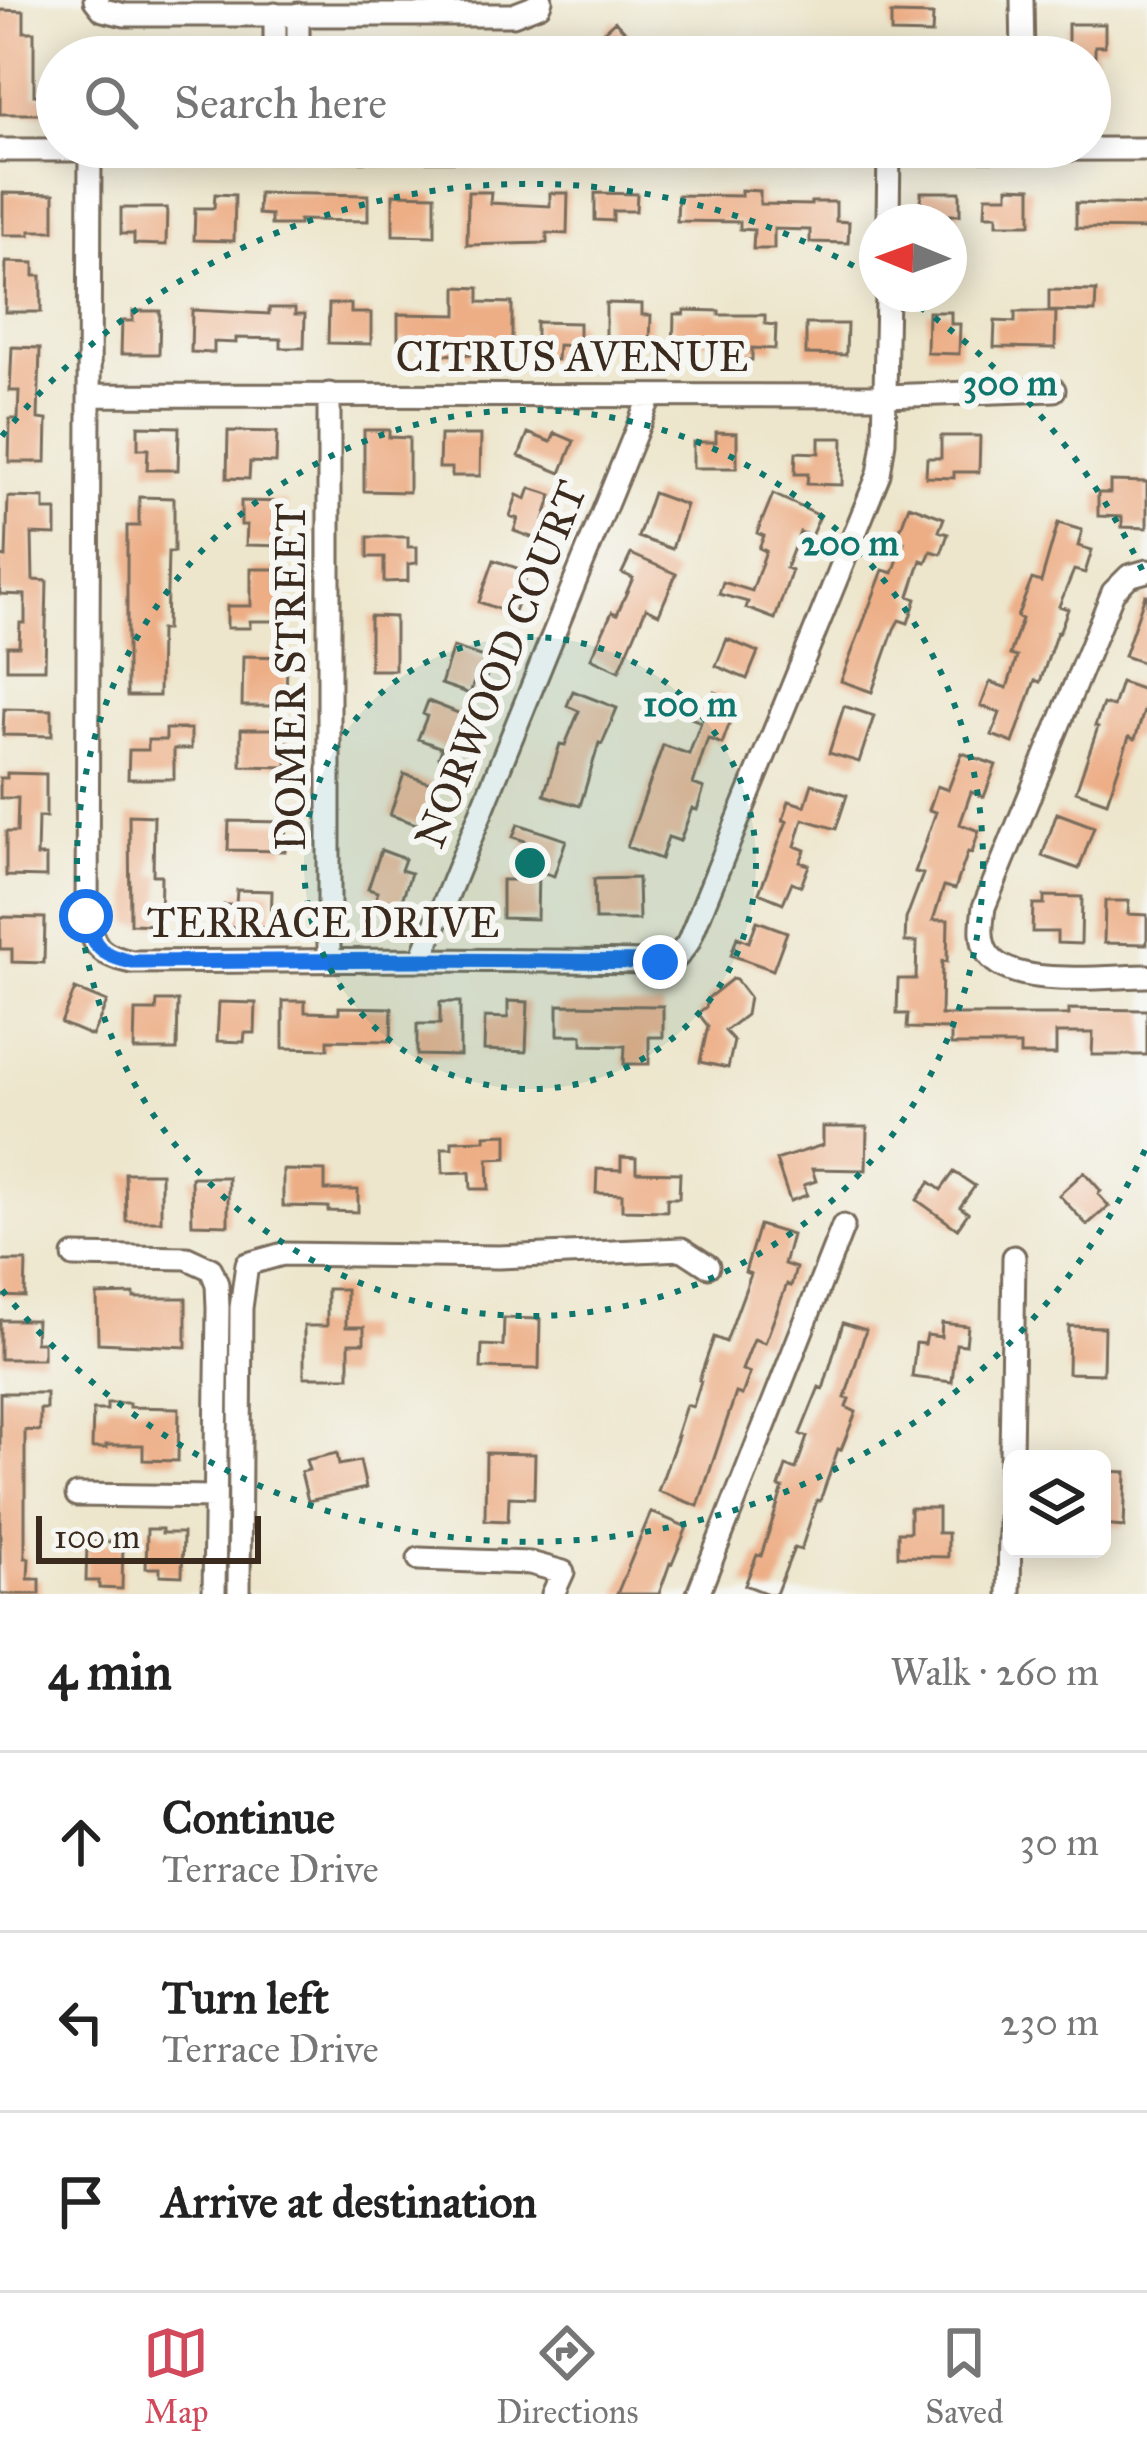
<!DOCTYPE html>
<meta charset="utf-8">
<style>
:root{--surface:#fff;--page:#f2f2f2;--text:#222;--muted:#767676;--line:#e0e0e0;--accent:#d1495b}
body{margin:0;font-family:"IM FELL Great Primer",serif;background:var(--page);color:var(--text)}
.controls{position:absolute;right:36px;bottom:36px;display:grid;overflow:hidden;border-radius:18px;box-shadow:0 6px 30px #0003}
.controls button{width:108px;height:108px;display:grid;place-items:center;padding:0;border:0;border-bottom:3px solid var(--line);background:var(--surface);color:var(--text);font:60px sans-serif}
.compass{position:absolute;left:859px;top:204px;width:108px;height:108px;border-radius:50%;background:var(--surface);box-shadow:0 6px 30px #0003;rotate:271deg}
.scale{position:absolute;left:36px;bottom:30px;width:225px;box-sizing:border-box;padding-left:12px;border:6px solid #3b2a1e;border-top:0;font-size:33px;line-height:42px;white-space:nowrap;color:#3b2a1e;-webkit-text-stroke:9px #f6f6f2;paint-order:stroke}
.stop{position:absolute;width:36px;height:36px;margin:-27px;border:9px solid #1a73e8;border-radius:50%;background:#fff}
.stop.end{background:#1a73e8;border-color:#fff;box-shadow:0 3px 12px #0008}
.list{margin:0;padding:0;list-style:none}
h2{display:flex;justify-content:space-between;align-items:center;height:156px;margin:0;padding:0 48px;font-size:51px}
h2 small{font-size:39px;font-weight:400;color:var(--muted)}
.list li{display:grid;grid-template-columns:78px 1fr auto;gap:36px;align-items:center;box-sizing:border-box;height:180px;padding:0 48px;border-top:3px solid var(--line)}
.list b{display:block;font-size:45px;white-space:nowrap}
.list p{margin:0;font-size:39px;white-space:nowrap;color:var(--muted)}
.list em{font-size:39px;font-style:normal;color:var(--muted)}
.icon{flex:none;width:66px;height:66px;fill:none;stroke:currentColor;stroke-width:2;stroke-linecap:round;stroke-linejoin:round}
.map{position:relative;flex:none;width:1147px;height:1594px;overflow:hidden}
.search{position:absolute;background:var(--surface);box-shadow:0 6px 30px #0003;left:36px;right:36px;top:36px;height:132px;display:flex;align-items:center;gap:30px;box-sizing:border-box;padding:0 42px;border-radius:66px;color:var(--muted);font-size:45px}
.sheet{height:696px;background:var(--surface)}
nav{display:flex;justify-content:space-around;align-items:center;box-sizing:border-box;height:168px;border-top:3px solid var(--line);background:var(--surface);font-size:33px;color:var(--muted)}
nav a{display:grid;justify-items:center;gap:6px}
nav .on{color:var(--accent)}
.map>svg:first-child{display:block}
.building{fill:#edae86}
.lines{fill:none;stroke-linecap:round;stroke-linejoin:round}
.minor-casing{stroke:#796c5b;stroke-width:27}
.minor{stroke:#fff;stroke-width:21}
.route{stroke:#1a73e8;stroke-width:15}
.ring{fill:none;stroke:#0f766e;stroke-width:6;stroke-dasharray:6 12}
.labels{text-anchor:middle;stroke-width:12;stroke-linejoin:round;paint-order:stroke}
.street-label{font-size:42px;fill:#3b2a1e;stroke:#f6f6f2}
.centre{fill:#0f766e;stroke:#f6f6f2;stroke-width:6}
.ring-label{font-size:36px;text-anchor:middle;font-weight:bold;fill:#0f766e;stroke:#f6f6f2;stroke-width:12;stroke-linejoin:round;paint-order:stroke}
</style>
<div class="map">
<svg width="1147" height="1594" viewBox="0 0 1147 1594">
<rect width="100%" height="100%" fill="#f6f6f2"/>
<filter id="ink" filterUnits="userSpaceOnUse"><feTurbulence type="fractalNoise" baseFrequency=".00833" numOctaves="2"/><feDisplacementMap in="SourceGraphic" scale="24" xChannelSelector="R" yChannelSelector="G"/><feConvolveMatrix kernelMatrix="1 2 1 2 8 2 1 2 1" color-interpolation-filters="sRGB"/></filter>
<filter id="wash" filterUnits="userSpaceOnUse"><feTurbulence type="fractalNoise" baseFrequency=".004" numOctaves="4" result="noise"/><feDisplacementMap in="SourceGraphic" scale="48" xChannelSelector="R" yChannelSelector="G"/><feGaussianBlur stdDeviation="2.7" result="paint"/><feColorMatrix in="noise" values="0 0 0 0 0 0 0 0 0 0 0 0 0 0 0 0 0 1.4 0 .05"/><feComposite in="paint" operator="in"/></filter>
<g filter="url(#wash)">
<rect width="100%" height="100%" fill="#ede6cc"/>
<g id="blocks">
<path class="building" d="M0,10L24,11V32H34V95L52,96V114H0Z
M891,14L933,15L932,34L891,33Z
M615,21L643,50L635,57H594L613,38L605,30Z
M1068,24H1105V46H1095V57H1068Z
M1008,187L1031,188V224H997V215H985L986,196H1008Z
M741,190L760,191V204L811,205V202H836V221L849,222L848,243L810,242V230L774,229V249H753L754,230L740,229V222L677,221L678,195L741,196Z
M468,192H491L490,203L550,206V193H568L567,234L547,233V243L467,245Z
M921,192H960V215H950V222H922Z
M3,193L54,194V231H30V235H3Z
M259,193L368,195V221L299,220V225H271V215L258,214Z
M595,193L637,194L636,211H613V221L595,220Z
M215,194L235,195L234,241L194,240L195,208H214Z
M393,194L435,195V236L393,235Z
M1076,203L1147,205V229L1076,228Z
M121,208H167L166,245L134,244V234H121Z
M6,262L34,263V276H41V312H5Z
M457,287L479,288V302L512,303V345L489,344V354L422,355V341L398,340V314L457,315Z
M1049,290L1096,291L1095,312L1049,311Z
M606,303L642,304V315H651L650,344L606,343Z
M329,304H351V313H371V344L328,343Z
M269,308H295V314H305L304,348H281V339L236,338V343L214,342V353L191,352L192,310L269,314Z
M684,310L719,311V315H765V324L776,325L775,349L752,348V360H732V343L696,342L695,353H673L674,314H684Z
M133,311H160L159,354H121L122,321H133Z
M928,312H951V324H960L959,354L927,353Z
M1015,312H1056L1055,348L994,347L995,321L1015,322Z
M536,322L579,323V346L558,345L557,360L536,359Z
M806,324H847L846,355L806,354Z
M12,347L40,348L38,419L47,420L46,462H9L10,419H18L19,391H10Z
M138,426L179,427L178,470H147L148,449H138Z
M364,430H389V437L409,438V492L364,491Z
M228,431L277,432L276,463L250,462L249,479L227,478Z
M716,432L737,433V468H693V442H716Z
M528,433L551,442L555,433L574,441L561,473L519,456Z
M440,435H481L480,476H452V468H439Z
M941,436H980L979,472H954V478L926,477L927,458H941Z
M819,438H843L842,485L807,484L808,474H795L796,452L819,453Z
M1110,481L1147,482V528L1122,527V517L1098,516V493H1110Z
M530,488L552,495L544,520L555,524L548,543L514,531L518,519L510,516L517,495L526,499Z
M653,493L686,505L672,549L638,537Z
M773,494L820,516L811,536L800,532L786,568L792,570L775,619L746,608L748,602L719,594L723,582L752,591L766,551L759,548L764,536L757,533Z
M8,497L44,498V510H56V535L32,534L33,580L47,581L45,669H7V646H19L20,623H25V595L0,594V556L6,557Z
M139,497L174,498V552H168L166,630H160L159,696H127V526H139Z
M241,501L286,502L285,546L246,545L247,525H241Z
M909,505L944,518L939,531L948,534L941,554L931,551L926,562L921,560L909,596L916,599L908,623L899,620L894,629L872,692L841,681L883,570L893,573L904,542L897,539Z
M1058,523L1082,530L1078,546L1092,550L1085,573L1074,570L1059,606L1068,609L1059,633L1057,632L1040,682L1035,680L1013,743L992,735L1000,713L981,706L990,682L1007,688L1017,657L1010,655L1022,619L1017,617L1032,579L1041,582Z
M368,537H408V547H417V563L408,564V581L384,582V557H368Z
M631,554L676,574L659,614L646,608L619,671L591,658L612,612L617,614L633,578L622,573Z
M494,560L528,572L513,614L479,602Z
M251,569H285V621H250V628H227V606H251Z
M1145,595H1147V664L1124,656Z
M370,616L395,617V670H370Z
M727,639L758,652L747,679L716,666Z
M453,647L492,660L486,678L476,675L470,694L441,684Z
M243,656L287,657L286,706H242Z
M1121,682L1147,691V702L1135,739L1129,737L1107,802L1076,791L1098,727L1095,726L1103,704L1113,707Z
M573,691L617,708L602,744L599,743L580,806L544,795L560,744L565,745L579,711L567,706Z
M714,692L738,701L722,744L708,738L693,784L704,788L697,810L692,808L680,841L668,837L661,859L627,847L663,745L689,754L701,722L691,718L697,703L708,707Z
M428,701L471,718L453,762L439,757L442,748L418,739L427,716L423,714Z
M844,706L874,716L859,762L829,753Z
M4,709L52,710V736L3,735Z
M166,729H191V749H174V779H128L129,750H148V740H166Z
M241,729H288L287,767L241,766Z
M962,753L996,765L984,797L971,792L960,824L979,831L972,853L968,852L955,889L944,886L933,920H948L947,962L942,961L941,1015H1069V1009L1147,1010V1055H1092L1093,1033H1056V1055H1020V1045H951V1029L907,1028L908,1014H897L898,979H916L917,942H905L906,919L923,874L915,872L936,812L929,810L937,786L948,790Z
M7,773L46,774V817H38L37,856H46V877L6,876V832H17L18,798H0V778H7Z
M404,774L433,784L419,825L390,815Z
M812,784L847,795L836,829L803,819L795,846L805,850L800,862L809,865L801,886L792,882L783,903L759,893L787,821L783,820L789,801L805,806Z
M1057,813L1094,827L1079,869L1042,856Z
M129,815L154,816L153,875H161L160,925L130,924Z
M229,821L286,822L285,851L228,850Z
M518,824L566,840L554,876L538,871L537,919L502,918V880H513L525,841L513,837Z
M381,850L405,859L401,870L411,873L398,912L374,904L378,892L368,889Z
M638,878L639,920H595L594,879Z
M237,890L272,891L271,928L224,927V905H236Z
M1044,896L1082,897L1081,944L1057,943V932H1032L1033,904H1044Z
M1105,901H1129L1128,914L1147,915V944L1104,943Z
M0,917L45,918L44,963L12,962V949H0Z
M757,921L787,932L773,970L731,955L737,937L749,942Z
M732,979L736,980L749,997L746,1015L725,1031L734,1041L728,1068L700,1062L708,1026L698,1013L706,1007L708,998Z
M75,989L107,1002L92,1036L61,1023Z
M157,1001H178L177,1050H134L135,1011H156Z
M283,1001H305V1012L339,1013V1007L392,1008L391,1041L328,1040V1049L283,1048Z
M508,1001L528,1002L526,1052L484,1050L485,1017L508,1018Z
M219,1002L256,1003L255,1033H245L244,1042L217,1041Z
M440,1002H460V1056L417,1055V1024H440Z
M558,1005L663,1006V1037H649V1064H624L625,1046L582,1045V1035H558Z
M823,1127H867L866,1170L812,1169L816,1181L804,1185L807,1195L790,1201L776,1160L823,1145Z
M507,1134V1158L488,1159L489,1189H471L470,1172L443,1173L442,1148H452V1141L485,1140V1135Z
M621,1157L636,1158V1172L680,1173L679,1198H667V1211L622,1210V1194L596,1193L597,1169L621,1170Z
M283,1170L325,1171V1190H358V1212L328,1211V1207L283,1206Z
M954,1172L975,1186L960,1207L968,1213L957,1229L917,1200L930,1182L941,1190Z
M1084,1172L1101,1191L1098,1194L1109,1206L1087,1225L1059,1195Z
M125,1173H161V1221H126Z
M191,1177H228V1225L192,1224Z
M759,1225L792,1235L784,1264L796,1268L791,1286L787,1284L765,1343L754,1339L742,1370L750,1373L742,1395L736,1393L698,1506L658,1491L678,1436H676L686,1405L693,1407L701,1381L699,1380L714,1337L726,1342L751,1274L745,1272Z
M0,1261H26L25,1297L0,1296Z
M327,1289H346V1327H364V1343H349V1377H304V1326H327Z
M134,1294V1298H186V1347L98,1343L97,1295Z
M504,1318L540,1319L539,1369L481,1368L482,1345L503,1346Z
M0,1320H36L35,1342H43V1359H0Z
M843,1323L866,1330L845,1398L849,1399L846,1407L856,1412L841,1450L838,1449L820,1501L817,1500L801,1550L794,1548L776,1594H768L745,1585L757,1555L761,1556L783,1488L779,1487L786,1466L796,1469L807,1437L800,1434L819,1387L823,1389Z
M942,1323L968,1326L966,1345L956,1344L952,1382L912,1377L916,1343L925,1344L927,1335L941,1337Z
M1069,1326L1104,1327L1103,1374L1068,1373Z
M0,1393H46V1409H40V1431L25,1430V1558H29L28,1579H40V1594H0Z
M107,1403H129V1407L179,1408L178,1461L143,1460V1445H106V1448H92L93,1410H107Z
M337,1453L339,1465L360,1461L366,1488L308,1501L301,1472L309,1470L306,1460Z
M486,1453L535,1454L534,1498L509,1497L508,1521L485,1520Z
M1102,1471L1126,1472L1124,1527L1102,1525Z
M910,1508H938V1533H948V1557L898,1556V1532H910Z
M651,1512L687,1527L672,1564L670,1563L659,1594H617Z
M147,1529H162V1533H183L182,1576L160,1575V1568H146Z
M87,1542H123L122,1589L99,1588V1581H86Z"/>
</g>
</g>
<g filter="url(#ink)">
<use href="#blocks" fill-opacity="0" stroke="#796c5b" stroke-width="3"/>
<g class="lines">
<defs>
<path id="minor" d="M95,0L103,10L125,15H513L539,5L541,0
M1022,0L1023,57
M275,57V14
M298,57V14
M90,149L87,916C93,948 100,955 132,962L421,960L660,962L677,957L688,943L879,474L884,442L887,294
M0,150L1147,149
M888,222L889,149
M329,394V960
M89,395L885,396L1054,390
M1147,571L1129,576L1113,592L984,907C982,922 979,940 988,954C1011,989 1109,976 1147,976
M421,960L650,397
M74,1256L187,1258L211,1269L217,1284L218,1308L214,1594
M77,1495L215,1497
M419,1559L530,1563L563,1572L553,1594
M239,1594L241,1308L247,1264L283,1254L499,1257L682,1249L708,1266
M698,1594L843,1226
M1009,1594L1014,1257"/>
</defs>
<use href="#minor" class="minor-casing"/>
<use href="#minor" class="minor"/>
</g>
</g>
<g class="lines" filter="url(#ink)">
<path class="route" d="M86,916C93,948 101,955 132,962L422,960L660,962"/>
</g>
<circle cx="530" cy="863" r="226" fill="#0f766e" fill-opacity=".12"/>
<g class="ring">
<circle cx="530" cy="863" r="226"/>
<circle cx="530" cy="863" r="453"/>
<path d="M1145 1150A679 679 0 0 1 2 1290M2 436A679 679 0 0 1 875 278M905 297A679 679 0 0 1 1145 576"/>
</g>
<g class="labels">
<g class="street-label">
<text x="572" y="371">CITRUS AVENUE</text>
<text transform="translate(500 664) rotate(-68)" y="15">NORWOOD COURT</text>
<text transform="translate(290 677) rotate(-90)" y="15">DOMER STREET</text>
<text x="323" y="937">TERRACE DRIVE</text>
</g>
</g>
<circle cx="530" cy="863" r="18" class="centre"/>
<g class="ring-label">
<text x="1010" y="395">300 m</text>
<text x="850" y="555">200 m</text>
<text x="690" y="716">100 m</text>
</g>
</svg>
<div class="controls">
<button><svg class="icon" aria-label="layers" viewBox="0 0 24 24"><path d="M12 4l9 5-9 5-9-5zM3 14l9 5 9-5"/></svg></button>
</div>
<svg class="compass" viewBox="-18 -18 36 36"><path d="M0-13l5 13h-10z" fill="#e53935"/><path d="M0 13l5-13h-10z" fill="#767676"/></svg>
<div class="scale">100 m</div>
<div class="stop" style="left:86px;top:916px"></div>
<div class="stop end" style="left:660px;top:962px"></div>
<div class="search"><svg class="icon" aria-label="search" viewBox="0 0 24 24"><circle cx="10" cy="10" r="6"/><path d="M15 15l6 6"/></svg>Search here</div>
</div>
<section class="sheet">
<h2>4 min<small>Walk · 260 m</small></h2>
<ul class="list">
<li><svg class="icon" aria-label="ahead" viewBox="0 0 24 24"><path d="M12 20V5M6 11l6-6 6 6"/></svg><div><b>Continue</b><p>Terrace Drive</p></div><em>30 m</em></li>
<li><svg class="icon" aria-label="left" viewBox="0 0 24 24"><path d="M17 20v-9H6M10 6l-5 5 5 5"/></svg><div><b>Turn left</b><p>Terrace Drive</p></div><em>230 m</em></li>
<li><svg class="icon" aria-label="arrive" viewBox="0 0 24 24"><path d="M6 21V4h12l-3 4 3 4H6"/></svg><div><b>Arrive at destination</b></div></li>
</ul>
</section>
<nav>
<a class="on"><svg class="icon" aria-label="map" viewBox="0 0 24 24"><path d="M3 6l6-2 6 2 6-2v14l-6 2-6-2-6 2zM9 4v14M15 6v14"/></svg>Map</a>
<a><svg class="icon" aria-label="directions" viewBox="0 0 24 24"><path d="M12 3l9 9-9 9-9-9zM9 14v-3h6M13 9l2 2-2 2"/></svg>Directions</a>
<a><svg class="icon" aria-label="saved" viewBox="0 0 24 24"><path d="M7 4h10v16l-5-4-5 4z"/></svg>Saved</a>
</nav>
